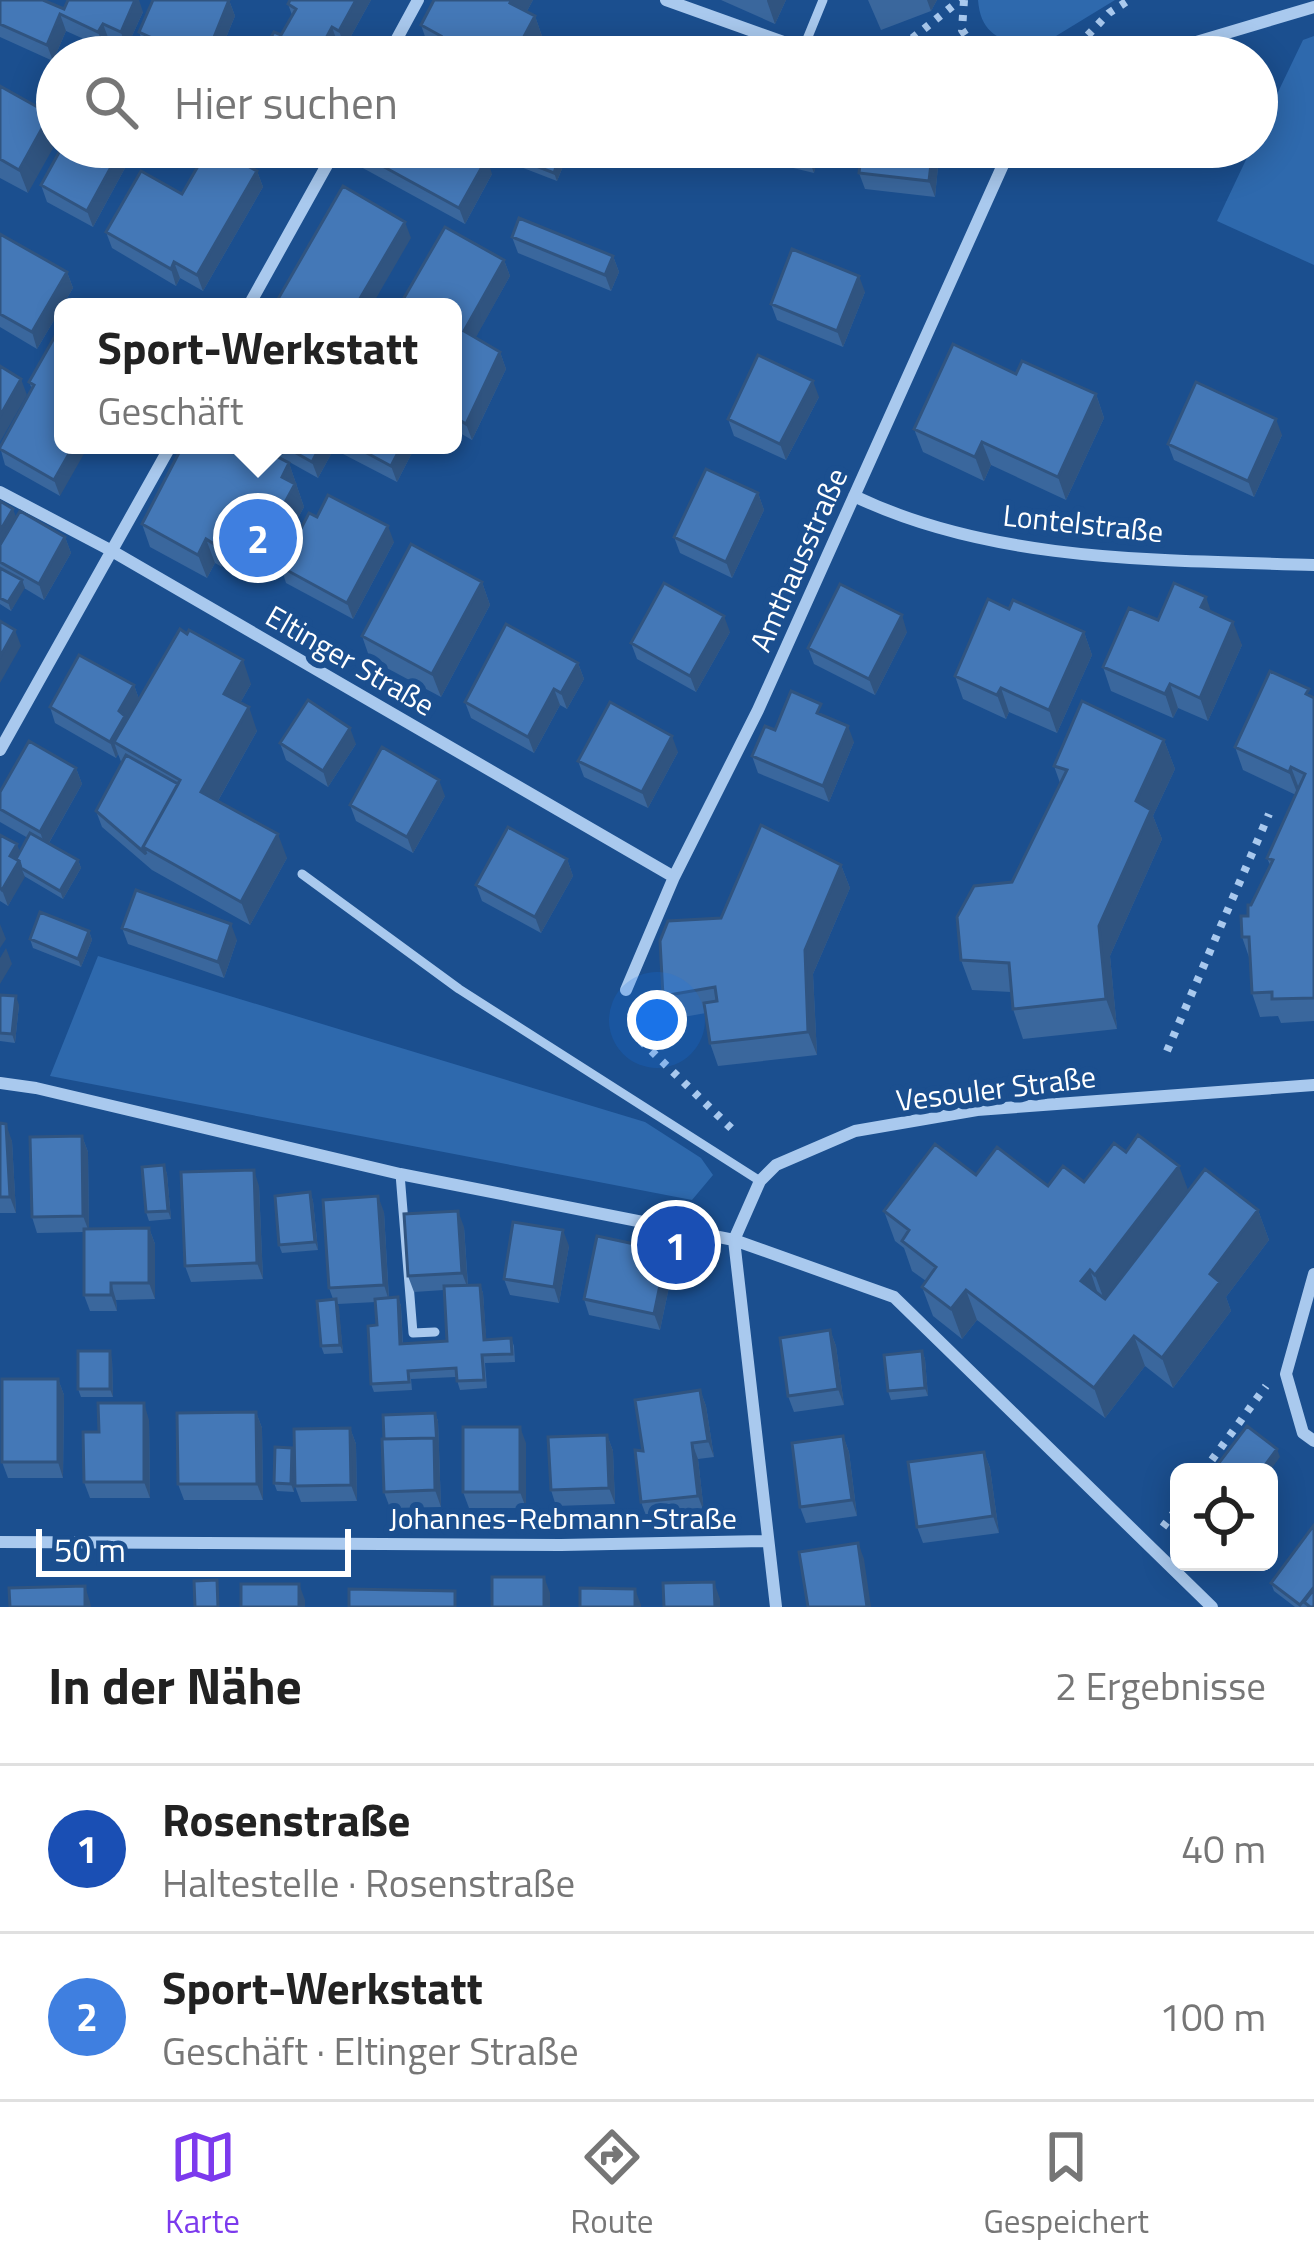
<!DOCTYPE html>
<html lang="de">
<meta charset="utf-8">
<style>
:root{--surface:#fff;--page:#f6f6f6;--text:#222;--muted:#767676;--line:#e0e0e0;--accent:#7c3aed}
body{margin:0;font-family:"Titillium Web",sans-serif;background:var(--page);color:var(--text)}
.controls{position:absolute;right:36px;bottom:36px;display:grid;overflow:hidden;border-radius:18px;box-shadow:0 6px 30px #0003}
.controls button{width:108px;height:108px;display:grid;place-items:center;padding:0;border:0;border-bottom:3px solid var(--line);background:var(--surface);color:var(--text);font:60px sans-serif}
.scale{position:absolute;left:36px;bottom:30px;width:315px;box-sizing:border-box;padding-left:12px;border:6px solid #fff;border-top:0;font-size:33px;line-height:42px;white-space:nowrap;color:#fff;-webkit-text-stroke:9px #1b4f8f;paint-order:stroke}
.you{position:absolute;left:657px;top:1020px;width:42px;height:42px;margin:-30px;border:9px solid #fff;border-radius:50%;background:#1a73e8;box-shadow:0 0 0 18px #1a73e833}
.badge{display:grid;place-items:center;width:78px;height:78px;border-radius:50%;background:var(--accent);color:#fff;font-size:39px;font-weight:700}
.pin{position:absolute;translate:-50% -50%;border:6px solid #fff;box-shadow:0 3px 12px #0006}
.popup{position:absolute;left:54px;top:298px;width:408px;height:156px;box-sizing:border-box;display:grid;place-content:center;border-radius:18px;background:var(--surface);filter:drop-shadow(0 3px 9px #0005);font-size:39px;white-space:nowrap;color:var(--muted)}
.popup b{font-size:45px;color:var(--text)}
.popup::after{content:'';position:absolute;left:50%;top:100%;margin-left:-24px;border:24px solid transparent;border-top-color:var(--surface)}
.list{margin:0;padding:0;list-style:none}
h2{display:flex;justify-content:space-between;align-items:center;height:156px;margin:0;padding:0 48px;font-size:51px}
h2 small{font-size:39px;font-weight:400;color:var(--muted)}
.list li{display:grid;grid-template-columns:78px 1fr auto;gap:36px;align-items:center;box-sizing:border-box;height:168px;padding:0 48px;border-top:3px solid var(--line)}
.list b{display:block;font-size:45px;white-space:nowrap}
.list p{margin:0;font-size:39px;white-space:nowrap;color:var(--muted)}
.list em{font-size:39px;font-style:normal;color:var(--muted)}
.icon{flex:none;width:66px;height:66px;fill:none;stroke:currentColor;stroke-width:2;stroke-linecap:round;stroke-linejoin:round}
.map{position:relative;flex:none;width:1314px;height:1607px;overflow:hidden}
.search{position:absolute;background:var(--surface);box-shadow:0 6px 30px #0003;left:36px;right:36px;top:36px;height:132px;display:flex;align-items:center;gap:30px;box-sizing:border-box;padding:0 42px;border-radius:66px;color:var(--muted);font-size:45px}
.sheet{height:492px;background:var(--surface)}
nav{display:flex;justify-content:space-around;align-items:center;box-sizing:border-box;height:168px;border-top:3px solid var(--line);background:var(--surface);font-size:33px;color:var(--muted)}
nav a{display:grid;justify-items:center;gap:6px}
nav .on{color:var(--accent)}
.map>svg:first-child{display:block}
.green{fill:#2e69ad}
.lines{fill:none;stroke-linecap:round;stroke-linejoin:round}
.path{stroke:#a9c9ee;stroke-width:8;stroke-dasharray:6 9;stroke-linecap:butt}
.lane{stroke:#a9c9ee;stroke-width:9}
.street{stroke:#a9c9ee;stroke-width:12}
.wall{fill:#3a679d}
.shaded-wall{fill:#305480}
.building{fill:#4478b7;stroke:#305480;stroke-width:3}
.labels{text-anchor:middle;stroke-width:12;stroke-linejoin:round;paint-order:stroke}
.street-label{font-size:30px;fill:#fff;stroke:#1b4f8f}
</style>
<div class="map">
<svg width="1314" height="1607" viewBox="0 0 1314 1607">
<rect width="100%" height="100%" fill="#1b4f8f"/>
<path class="green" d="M978,0H1115L1038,47C1005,42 981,38 978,0Z
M1314,36V265L1217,221L1252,147H1257V136L1303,40Z
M98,956L645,1122L701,1158L713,1175L692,1200L50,1076Z"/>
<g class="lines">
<path class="path" d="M964,0L962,30L980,57
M889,57L960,0
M1067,57L1109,13L1129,0
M631,1013L636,1036L733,1130
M1167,1051L1269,814
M1203,1472L1266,1386
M1163,1527L1179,1506"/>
<path class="lane" d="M803,49L823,0
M302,874L459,989L760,1181
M400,1174L413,1333L435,1332"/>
<path class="street" d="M666,0L803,49L840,57
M387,57L418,0
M1146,57L1314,7
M248,307L337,147
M0,492L112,551L674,877
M854,496C994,563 1162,560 1314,565
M0,750L171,445
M626,990L674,877L758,710L1011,147
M0,1083L36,1088L400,1174L734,1240L894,1297L1212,1607
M1314,1274L1286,1374L1303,1433L1314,1441
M0,1542L561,1545L766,1541
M776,1607L734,1240L760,1181L776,1165L855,1131L977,1110L1314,1085"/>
</g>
<path class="wall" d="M0,0L64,9L143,12L126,49L109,40L104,48L66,31L53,61L0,37Z
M229,0L235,16L218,57H165L145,48L139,32Z
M371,0L345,47L338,44L330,57H260L281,35L292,15L288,4Z
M434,0H533L527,11L535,16L543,39L534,57H430L433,50L429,48L421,25Z
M721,0H786L775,24Z
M868,0H937L931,11L881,30Z
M0,86L28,193L0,178Z
M514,147H571L557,181L513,164L510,156Z
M751,147H820L814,173L756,159Z
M940,147L935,197L865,189L859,173Z
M355,151L492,174L465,224L361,167Z
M131,157L93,227L47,202L41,185Z
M257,171L263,187L203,291L180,278L176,286L112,248L106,232L182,194Z
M0,234L67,272L73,288L37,349L0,327Z
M512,237L613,256L619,272L611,291L518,253Z
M504,260L510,276L475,338L500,352L506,369L472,440L453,429V307H408L404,298Z
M865,292L843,347L777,320L771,304Z
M63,322L60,496L5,465L0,447L32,389L29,382Z
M1016,374L1096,394L1104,418L1066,500L991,465L984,481L923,452L914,429Z
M819,397L786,460L734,436L728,419Z
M1282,435L1254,497L1174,460L1168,444Z
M259,445H336L318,478Z
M340,445H416L397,482L343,454Z
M289,463L304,507L274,562L236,542L222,567L215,563L207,578L150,547L142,524Z
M758,493L764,510L732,578L680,553L674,537Z
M0,501L16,517L65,537L71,553L44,600L24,588L11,611L0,604Z
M394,542L353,619L286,583L281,567Z
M482,582L490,605L441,697L370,659L362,636Z
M1009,609L1084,632L1092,655L1057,733L1009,712L1006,719L963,699L955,676Z
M1211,612L1242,645L1208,721L1178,708L1173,718L1111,691L1103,667L1158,620Z
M730,632L696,692L637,659L631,643Z
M907,632L875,695L814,664L808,648Z
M578,663L584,679L567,709L560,705L534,753L471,718L465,702Z
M251,684L240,703L257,731L218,801L287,858L250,925L152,870L102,827L96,811L122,764L118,754L116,758L55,723L50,707L134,685L139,699Z
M1312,697L1314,698V1021L1281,1023L1278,1016L1260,1017L1252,993L1250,960L1242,937L1251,905L1270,865L1267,858L1296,795L1243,770L1235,747Z
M775,730L854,742L829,802L758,773L752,756Z
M1164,740L1175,769L1153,816L1162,839L1110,956L1117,1029L1023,1039L1013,1009L1011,992L972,990L961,960L1012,882L1060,783L1054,766Z
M280,743L356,744L328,787L286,760Z
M678,752L648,808L584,777L578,761Z
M76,768L82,784L49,843L78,860L81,868L63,899L24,876L8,906L0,901V835L20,852L28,838L0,822V792Z
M445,796L413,853L356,821L350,805Z
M567,859L573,876L541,933L482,901L476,885Z
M841,865L850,888L813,974L817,1055L718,1066L710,1043L706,1013L672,1019L663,996L721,918Z
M122,928L237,940L224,978L128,944Z
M89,931L92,940L81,967L33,948L30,939Z
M0,995L19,1005L15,1043L0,1041Z
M0,1123L12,1141L16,1213H0Z
M82,1136L88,1152L89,1228H149L155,1244V1299L116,1300L117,1311H90L84,1295V1232L37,1233L32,1217Z
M1126,1152L1188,1191L1258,1210L1269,1240L1226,1297L1231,1311L1173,1388L1145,1366L1105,1418L977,1320L962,1339L933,1316L922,1287L926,1281L912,1271L904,1248L895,1241L884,1211L976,1175L1048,1186L1084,1182Z
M164,1165L167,1174L171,1219L149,1221L146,1212Z
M259,1186L263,1279L191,1282L185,1266Z
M310,1192L313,1201L318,1250L282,1253L279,1245Z
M384,1212L389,1298L398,1297L401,1306L403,1344L447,1341L444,1290L414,1292L408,1276L464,1227L468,1285H480L483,1293L486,1340L511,1338L514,1346L515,1362L485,1363L487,1388L460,1390L456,1377L411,1379L412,1390L374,1392L371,1384L377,1325L376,1302L338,1304L343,1353L324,1354L321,1346L333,1299L329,1288Z
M569,1246L559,1303L510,1295L504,1279Z
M667,1251L673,1268L660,1330L589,1315L584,1299Z
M830,1330L836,1346L844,1405L794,1412L788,1396Z
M922,1351L925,1359L928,1396L891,1400L888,1391Z
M112,1359L113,1397H81L78,1389Z
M58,1379L64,1395L63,1478H8L2,1462Z
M700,1390L706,1406L714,1457L698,1459L704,1512L647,1518L641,1502L643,1451Z
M256,1412L262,1428L263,1500H184L178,1484Z
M435,1413L438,1421L441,1507L390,1508L384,1492Z
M149,1420L150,1498H90L84,1482L99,1432Z
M350,1428L356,1444L357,1501L301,1502L295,1486V1461L294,1492L277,1491L274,1483L294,1456Z
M607,1435L613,1451L615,1504L556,1506L551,1490Z
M843,1436L849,1452L857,1516L806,1523L800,1507Z
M526,1443V1508H469L463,1492Z
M984,1452L990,1468L999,1533L923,1543L917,1527Z
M1271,1583L1314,1607H1295L1274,1591Z"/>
<path class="shaded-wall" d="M135,0H139L143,12L126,49L121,32Z
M229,0L235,16L218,57H206Z
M356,0H371L345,47L339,31Z
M512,0H533L519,26L510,3Z
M767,0H786L775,24L767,1Z
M927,0H937L931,11Z
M60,14L66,31L53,61L47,45Z
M535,16L543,39L534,57H513Z
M103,24L109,40L104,48L98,32Z
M332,27L338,44L330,57H319L318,53Z
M50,114L57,132V141L28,193L19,170Z
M122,147H127L131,157L93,227L87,211Z
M559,147H571L557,181L554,173L561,152Z
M810,147H820L814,173L808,157Z
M933,147H940L935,197L929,181Z
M487,158L492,174L465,224L459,208Z
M257,171L263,187L203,291L197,275Z
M405,222L411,238L371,307H355Z
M613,256L619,272L611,291L605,275Z
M504,260L510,276L470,348L464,331Z
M174,262L180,278L176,286L171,269Z
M67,272L73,288L37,349L32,332Z
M859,276L865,292L843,347L837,331Z
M500,352L506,369L472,440L466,424Z
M21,379L27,395L0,442V416Z
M813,381L819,397L786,460L780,444Z
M1096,394L1104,418L1066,500L1058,477Z
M1276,419L1282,435L1254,497L1248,481Z
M982,442L991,465L984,481L975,457Z
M74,445H89L60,496L54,480Z
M321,445H336L318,478L312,462Z
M402,445H416L397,482L391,466Z
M289,463L304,507L274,562L265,539L282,477Z
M758,493L764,510L732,578L726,562Z
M13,509L19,525L0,558V531Z
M227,518L236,542L222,567L214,544Z
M388,526L394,542L353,619L347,603Z
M65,537L71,553L44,600L39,584Z
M206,539L215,563L207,578L198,555Z
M22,580L25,588L11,611L8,602Z
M482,582L490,605L441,697L432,674Z
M1206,597L1214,620L1201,607Z
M902,615L907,632L875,695L869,679Z
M724,616L730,632L696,692L690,676Z
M1233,622L1242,645L1208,721L1200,698Z
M15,630L21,646L0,683V657Z
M1084,632L1092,655L1057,733L1049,710Z
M243,660L251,684L232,717L224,694Z
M578,663L584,679L567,709L561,693Z
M1170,684L1178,708L1173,718L1165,694Z
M134,685L140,702L114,742L118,754L116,758L110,742L119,711Z
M1001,688L1009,712L1006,719L997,695Z
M554,689L560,705L534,753L528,737Z
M249,707L257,731L210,815L201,792Z
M848,726L854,742L829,802L823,786Z
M350,728L356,744L328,787L323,771Z
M672,736L678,752L648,808L642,792Z
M1164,740L1175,769L1153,816L1162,839L1110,956L1117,1029L1106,999L1099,926L1136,801Z
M1291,767L1300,791L1298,795L1289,772Z
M76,768L82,784L46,848L40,832Z
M439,780L445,796L413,853L407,837Z
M278,834L287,858L250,925L241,902Z
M17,844L23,860L20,865L25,877L8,906L2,890L10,856Z
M567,859L573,876L541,933L535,917Z
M78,860L81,868L63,899L60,891Z
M841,865L850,888L813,974L817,1055L808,1032L805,950Z
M0,924L6,939L0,948Z
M231,924L237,940L224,978L218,962Z
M89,931L92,940L81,967L78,959Z
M6,948L12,964L0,984V958Z
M16,996L19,1005L15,1043L12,1034Z
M6,1124L12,1141L16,1213L10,1197Z
M82,1136L88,1152L89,1232L83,1216Z
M164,1165L167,1174L171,1219L168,1211Z
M1179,1166L1190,1195L1106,1305L1095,1275Z
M254,1170L259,1186L263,1279L257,1263Z
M310,1192L313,1201L318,1250L315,1242Z
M378,1196L384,1212L389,1301L384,1285Z
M1258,1210L1269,1240L1226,1297L1231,1311L1173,1388L1162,1358L1210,1274Z
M458,1211L464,1227L468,1289L462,1273Z
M149,1228L155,1244V1299L149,1283Z
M563,1230L569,1246L559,1303L554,1287Z
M667,1251L673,1268L660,1330L654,1314Z
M1090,1270L1100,1300L1081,1281Z
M111,1283L116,1300L117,1311L111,1295Z
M480,1285L483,1293L487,1348L484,1340Z
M966,1290L977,1320L962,1339L951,1309Z
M398,1297L401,1306L403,1352L400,1344Z
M336,1299L339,1307L343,1353L340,1345Z
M830,1330L836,1346L844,1405L838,1389Z
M1134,1336L1145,1366L1105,1418L1094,1388Z
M110,1351L112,1359L113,1397L110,1389Z
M922,1351L925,1359L928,1396L925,1388Z
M58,1379L64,1395L63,1478L58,1462Z
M700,1390L706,1406L714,1457L708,1441Z
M144,1403L149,1420L150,1498L144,1482Z
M256,1412L262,1428L263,1500L257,1484Z
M435,1413L438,1421L441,1507L435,1490Z
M520,1427L526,1443V1508L520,1492Z
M350,1428L356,1444L357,1501L351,1485Z
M607,1435L613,1451L615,1504L609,1488Z
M843,1436L849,1452L857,1516L852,1500Z
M692,1443L698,1459L704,1512L698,1496Z
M292,1448L295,1456L294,1492L291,1484Z
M1277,1449L1280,1457L1269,1472H1260Z
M984,1452L990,1468L999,1533L993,1516Z
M858,1543L864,1559L871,1607H867Z
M544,1577L550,1593V1607H544Z
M714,1582L720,1599V1607H715Z
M299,1584L305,1600V1607H299Z
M85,1586L90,1602L91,1607H85Z
M635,1589L641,1605V1607H635Z"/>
<path class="building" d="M0,0H43L64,9L68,0H135L121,32L103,24L98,32L60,14L47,45L0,24Z
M153,0H229L206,57H194L139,32Z
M290,0H356L339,31L332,27L318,53L324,57H260L274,32L281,35L296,9L288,4Z
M434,0H512L510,3L535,16L513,57H430L441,36L421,25Z
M556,41L585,57H547Z
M0,86L50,114L19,170L0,159Z
M62,147H122L87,211L41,185Z
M209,147H214L257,171L197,275L174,262L171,269L106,232L141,171L182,194Z
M357,147H467L487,158L459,208L355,151Z
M514,147H550L561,152L554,173L510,156Z
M767,147H810L808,157Z
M862,147H933L929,181L859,173Z
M343,186L405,222L355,307H276L274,306Z
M519,218L613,256L605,275L512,237Z
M445,227L504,260L464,331L500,352L466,424L453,416V307H421L404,298Z
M0,234L67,272L32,332L0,314Z
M792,249L859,276L837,331L771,304Z
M63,322V445H74L54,480L0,449V447L34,385L29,382Z
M953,344L1016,374L1022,361L1096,394L1058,477L982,442L975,457L914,429Z
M758,355L813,381L780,444L728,419Z
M0,366L21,379L0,416Z
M1196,382L1276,419L1248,481L1168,444Z
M183,445H255L289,463L282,477L295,484L265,539L227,518L214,544L206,539L198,555L142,524Z
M282,445H321L312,462Z
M352,445H402L391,466Z
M706,469L758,493L726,562L674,537Z
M328,495L388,526L347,603L281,567L309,513L317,517Z
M0,501L13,509L0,531Z
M20,511L65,537L39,584L0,562V545Z
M411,544L482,582L432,674L362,636Z
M0,568L22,580L8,602L0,598Z
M664,583L724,616L690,676L631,643Z
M1174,583L1206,597L1201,607L1233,622L1200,698L1170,684L1165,694L1103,667L1129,608L1158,620Z
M840,584L902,615L869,679L808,648Z
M988,599L1009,609L1013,600L1084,632L1049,710L1001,688L997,695L955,676Z
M0,621L15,630L0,657Z
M506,624L578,663L561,693L554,689L528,737L465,702Z
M180,629L187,634L189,630L243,660L224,694L249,707L201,792L278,834L241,902L143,847L180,780L114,742Z
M79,655L134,685L119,711L125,716L110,742L50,707Z
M1270,671L1309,689L1306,694L1314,698V998L1272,999V992L1252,993L1249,937H1242L1241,916H1248V905H1251L1273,860L1267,858L1305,774L1291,767L1289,772L1235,747Z
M791,691L821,704L817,713L848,726L823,786L752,756L765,726L775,730Z
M308,700L350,728L323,771L280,743Z
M1082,701L1164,740L1136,801L1151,810L1099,926L1106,999L1013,1009L1009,963L961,960L957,917L974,886L1012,882L1067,770L1054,766Z
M610,702L672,736L642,792L578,761Z
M29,741L76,768L40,832L0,809V792Z
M382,747L439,780L407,837L350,805Z
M126,755L178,784L143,847L146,854L96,811Z
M761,825L841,865L805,950L808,1032L710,1043L704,1003L717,1001L715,987L663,996L660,941L668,921L721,918Z
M508,827L567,859L535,917L476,885Z
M30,833L78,860L60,891L21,868L19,861L16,859Z
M0,835L17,844L10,856L19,861L2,890L0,888Z
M136,890L231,924L218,962L122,928Z
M40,912L89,931L78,959L30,939Z
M0,995L16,996L12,1034L0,1033Z
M0,1123L6,1124L10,1197H0Z
M1138,1135L1179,1166L1095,1275L1090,1270L1081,1281L1105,1299L1205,1169L1258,1210L1210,1274L1220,1282L1162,1358L1134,1336L1094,1388L966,1290L951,1309L922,1287L936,1267L902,1241L909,1230L884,1211L935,1144L976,1175L997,1147L1048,1186L1063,1166L1084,1182L1114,1143L1126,1152Z
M82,1136L83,1216L32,1217L30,1137Z
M164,1165L168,1211L146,1212L142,1167Z
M254,1170L257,1263L185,1266L181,1172Z
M310,1192L315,1242L279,1245L275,1196Z
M378,1196L384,1285L329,1288L323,1200Z
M458,1211L462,1273L408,1276L404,1214Z
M513,1222L563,1230L554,1287L504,1279Z
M149,1228V1283H111V1295H84V1229Z
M597,1236L667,1251L654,1314L584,1299Z
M480,1285L484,1340L511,1338L512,1354L482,1355L484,1380L457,1381L456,1368L408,1371L409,1382L371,1384L368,1326L377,1325L375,1299L398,1297L400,1344L447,1341L444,1286Z
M336,1299L340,1345L321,1346L317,1301Z
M830,1330L838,1389L788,1396L780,1338Z
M78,1351H110V1389H78Z
M922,1351L925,1388L888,1391L884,1355Z
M2,1379H58V1462H2Z
M700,1390L708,1441L692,1443L698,1496L641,1502L635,1450L643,1451L635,1400Z
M98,1403H144V1482H84L83,1432H99Z
M256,1412L257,1484H178L177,1413Z
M435,1413L437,1446L434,1438L384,1439L383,1415Z
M1247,1426L1277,1449L1260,1472H1212Z
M463,1427H520V1492H463Z
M350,1428L351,1485L295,1486L294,1429Z
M607,1435L609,1488L551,1490L548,1437Z
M843,1436L852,1500L800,1507L792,1443Z
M434,1438L435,1490L384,1492L382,1439Z
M275,1447L292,1448L291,1484L274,1483Z
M984,1452L993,1516L917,1527L908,1462Z
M1314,1525V1587L1300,1605L1271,1583Z
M858,1543L867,1607H808L799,1552Z
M492,1577H544V1607H492Z
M217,1580L218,1607H195L194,1581Z
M714,1582L715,1607H664L663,1583Z
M241,1584H299V1607H241Z
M85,1586V1607H10L9,1588Z
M580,1588L635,1589V1607H580Z
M349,1589L455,1591V1607H349Z
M1314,1589V1607H1310L1304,1602Z"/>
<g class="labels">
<g class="street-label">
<text transform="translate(1083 524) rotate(6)" y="10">Lontelstraße</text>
<text transform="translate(799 560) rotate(-66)" y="10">Amthausstraße</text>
<text transform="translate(350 661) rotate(30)" y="10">Eltinger Straße</text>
<text transform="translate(996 1089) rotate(-7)" y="10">Vesouler Straße</text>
<text x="563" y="1529">Johannes-Rebmann-Straße</text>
</g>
</g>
</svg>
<div class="controls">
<button><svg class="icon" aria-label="locate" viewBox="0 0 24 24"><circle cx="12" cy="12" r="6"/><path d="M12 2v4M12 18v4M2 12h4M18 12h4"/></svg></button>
</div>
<div class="scale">50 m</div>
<div class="you"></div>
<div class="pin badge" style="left:676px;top:1245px;background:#1a4fb4">1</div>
<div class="pin badge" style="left:258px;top:538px;background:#3f7fe0">2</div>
<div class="popup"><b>Sport-Werkstatt</b>Geschäft</div>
<div class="search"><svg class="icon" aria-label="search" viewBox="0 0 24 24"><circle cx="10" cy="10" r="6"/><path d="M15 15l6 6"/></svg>Hier suchen</div>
</div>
<section class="sheet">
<h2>In der Nähe<small>2 Ergebnisse</small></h2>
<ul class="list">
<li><span class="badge" style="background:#1a4fb4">1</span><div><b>Rosenstraße</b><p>Haltestelle · Rosenstraße</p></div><em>40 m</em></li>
<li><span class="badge" style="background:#3f7fe0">2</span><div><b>Sport-Werkstatt</b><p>Geschäft · Eltinger Straße</p></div><em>100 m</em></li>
</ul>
</section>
<nav>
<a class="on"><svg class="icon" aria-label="map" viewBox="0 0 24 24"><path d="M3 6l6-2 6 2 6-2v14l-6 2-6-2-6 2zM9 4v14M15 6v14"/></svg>Karte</a>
<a><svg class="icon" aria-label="directions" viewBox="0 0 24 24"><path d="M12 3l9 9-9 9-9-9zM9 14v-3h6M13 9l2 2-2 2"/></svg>Route</a>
<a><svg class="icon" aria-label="saved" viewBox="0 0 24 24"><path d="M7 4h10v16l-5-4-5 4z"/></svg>Gespeichert</a>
</nav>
